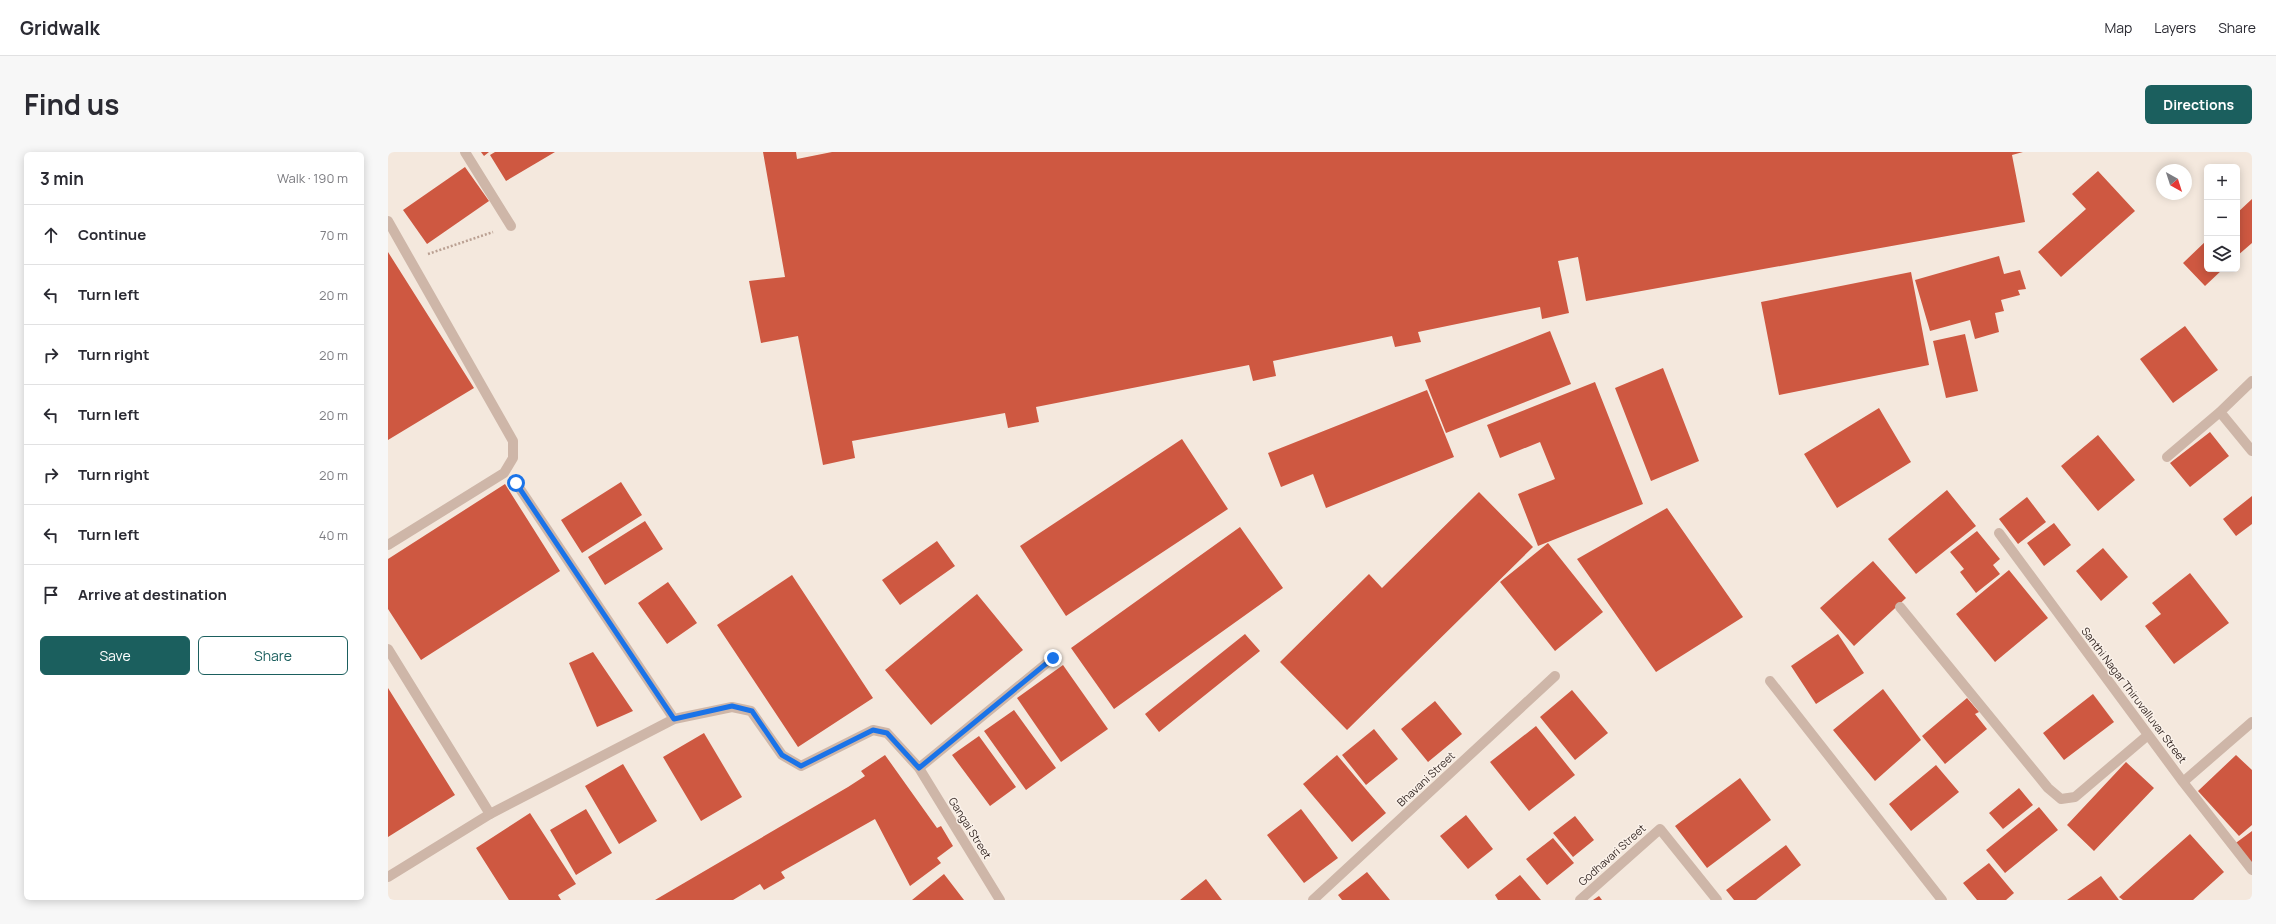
<!DOCTYPE html>
<meta charset="utf-8">
<style>
:root{--surface:#fff;--page:#f7f7f7;--text:#2b2b33;--muted:#7c7c81;--line:#e1e1e2;--accent:#1b5f5e}
body{margin:0;font-family:Manrope,sans-serif;background:var(--page);color:var(--text)}
.controls{position:absolute;right:12px;top:12px;display:grid;overflow:hidden;border-radius:6px;box-shadow:0 2px 10px #0003}
.controls button{width:36px;height:36px;display:grid;place-items:center;padding:0;border:0;border-bottom:1px solid var(--line);background:var(--surface);color:var(--text);font:20px sans-serif}
.compass{position:absolute;left:1768px;top:12px;width:36px;height:36px;border-radius:50%;background:var(--surface);box-shadow:0 2px 10px #0003;rotate:141deg}
.stop{position:absolute;width:12px;height:12px;margin:-9px;border:3px solid #1a73e8;border-radius:50%;background:#fff}
.stop.end{background:#1a73e8;border-color:#fff;box-shadow:0 1px 4px #0008}
.list{margin:0;padding:0;list-style:none}
h2{display:flex;justify-content:space-between;align-items:center;height:52px;margin:0;padding:0 16px;font-size:17px}
h2 small{font-size:13px;font-weight:400;color:var(--muted)}
.list li{display:grid;grid-template-columns:26px 1fr auto;gap:12px;align-items:center;box-sizing:border-box;height:60px;padding:0 16px;border-top:1px solid var(--line)}
.list b{display:block;font-size:15px;white-space:nowrap}
.list em{font-size:13px;font-style:normal;color:var(--muted)}
.actions{display:flex;gap:8px;padding:12px 16px}
.actions a{flex:1;padding:9px 0;border:1px solid var(--accent);border-radius:6px;text-align:center;font-size:14px;color:var(--accent)}
.actions .main{background:var(--accent);color:#fff}
.icon{flex:none;width:22px;height:22px;fill:none;stroke:currentColor;stroke-width:2;stroke-linecap:round;stroke-linejoin:round}
.map{position:relative;flex:none;width:1864px;height:748px;overflow:hidden;border-radius:6px}
header{display:flex;align-items:center;gap:24px;box-sizing:border-box;height:56px;padding:0 20px;background:var(--surface);border-bottom:1px solid var(--line)}
header strong{font-size:19px}
nav{display:flex;gap:22px;margin-inline-start:auto;font-size:14px}
.intro{display:flex;align-items:center;justify-content:space-between;box-sizing:border-box;height:96px;padding:0 24px}
h1{margin:0;font-size:28px}
.button{padding:10px 18px;border-radius:6px;background:var(--accent);color:#fff;font-size:14px;font-weight:700}
main{display:flex;gap:24px;padding:0 24px}
aside{flex:1;background:var(--surface);border-radius:6px;box-shadow:0 2px 10px #0003}
.map>svg:first-child{display:block}
.building{fill:#ce5841}
.lines{fill:none;stroke-linecap:round;stroke-linejoin:round}
.path{stroke:#baa092;stroke-width:2.5;stroke-dasharray:2 2;stroke-linecap:butt}
.service{stroke:#ceb6a8;stroke-width:10}
.minor{stroke:#ceb6a8;stroke-width:10}
.route{stroke:#1a73e8;stroke-width:5}
.labels{text-anchor:middle;stroke-width:3;stroke-linejoin:round;paint-order:stroke}
.street-label{font-size:11px;fill:#3a2d29;stroke:#fbf2ea}
</style>
<header>
<strong>Gridwalk</strong>
<nav><a>Map</a><a>Layers</a><a>Share</a></nav>
</header>
<div class="intro"><h1>Find us</h1><a class="button">Directions</a></div>
<main>
<aside>
<h2>3 min<small>Walk · 190 m</small></h2>
<ul class="list">
<li><svg class="icon" aria-label="ahead" viewBox="0 0 24 24"><path d="M12 20V5M6 11l6-6 6 6"/></svg><div><b>Continue</b></div><em>70 m</em></li>
<li><svg class="icon" aria-label="left" viewBox="0 0 24 24"><path d="M17 20v-9H6M10 6l-5 5 5 5"/></svg><div><b>Turn left</b></div><em>20 m</em></li>
<li><svg class="icon" aria-label="right" viewBox="0 0 24 24"><path d="M7 20v-9h11M14 6l5 5-5 5"/></svg><div><b>Turn right</b></div><em>20 m</em></li>
<li><svg class="icon" aria-label="left" viewBox="0 0 24 24"><path d="M17 20v-9H6M10 6l-5 5 5 5"/></svg><div><b>Turn left</b></div><em>20 m</em></li>
<li><svg class="icon" aria-label="right" viewBox="0 0 24 24"><path d="M7 20v-9h11M14 6l5 5-5 5"/></svg><div><b>Turn right</b></div><em>20 m</em></li>
<li><svg class="icon" aria-label="left" viewBox="0 0 24 24"><path d="M17 20v-9H6M10 6l-5 5 5 5"/></svg><div><b>Turn left</b></div><em>40 m</em></li>
<li><svg class="icon" aria-label="arrive" viewBox="0 0 24 24"><path d="M6 21V4h12l-3 4 3 4H6"/></svg><div><b>Arrive at destination</b></div></li>
</ul>
<div class="actions"><a class="main">Save</a><a>Share</a></div>
</aside>
<div class="map">
<svg width="1864" height="748" viewBox="0 0 1864 748">
<rect width="100%" height="100%" fill="#f4e8dd"/>
<path class="building" d="M93,0H101L96,4Z
M107,0H167L118,29L102,3Z
M375,0H408L409,7L444,0H1635L1624,3L1637,70L1198,149L1190,105L1170,109L1181,161L1154,167L1152,155L1030,180L1033,190L1007,195L1004,184L885,209L888,224L865,229L861,213L648,255L651,270L620,276L617,261L464,289L467,306L435,313L410,184L373,191L361,129L397,125Z
M77,15L101,49L39,92L15,58Z
M1710,19L1747,59L1673,125L1650,100L1698,57L1684,42Z
M1864,47V91L1849,104V61Z
M1819,88V117H1835L1817,134L1795,111Z
M0,100L86,236L0,288Z
M1611,104L1616,122L1632,118L1638,137L1630,138L1632,143L1613,148L1616,159L1607,161L1611,180L1587,187L1582,168L1542,179L1527,128Z
M1523,120L1541,213L1391,243L1373,150Z
M1797,174L1830,218L1785,251L1752,207Z
M1162,179L1183,232L1058,281L1037,228Z
M1577,182L1590,239L1558,246L1545,189Z
M1275,216L1311,309L1263,329L1227,236Z
M1207,230L1255,352L1150,394L1130,342L1167,327L1152,290L1112,306L1099,273Z
M1039,238L1066,305L938,356L925,322L893,335L880,301Z
M1491,256L1523,310L1449,356L1416,302Z
M1822,280L1841,304L1802,335L1782,311Z
M1710,283L1747,328L1710,359L1673,314Z
M794,287L840,357L678,464L632,394Z
M233,330L254,363L194,401L173,368Z
M117,332L172,419L33,508L0,457V407Z
M1559,338L1588,374L1528,422L1500,387Z
M1091,340L1145,395L959,578L892,510L981,422L994,436Z
M1864,344V372L1848,384L1835,367Z
M1639,345L1658,370L1630,392L1611,367Z
M1279,356L1355,465L1268,520L1189,407Z
M257,369L275,397L217,433L200,405Z
M1666,371L1683,393L1656,414L1639,391Z
M852,375L895,436L726,557L683,496Z
M1589,379L1612,407L1605,413L1612,422L1588,441L1572,420L1576,417L1562,400Z
M549,389L567,414L512,453L494,428Z
M1160,391L1215,460L1167,499L1112,430Z
M1715,396L1740,425L1713,449L1688,419Z
M1485,409L1518,446L1466,494L1432,456Z
M1621,418L1660,466L1607,510L1568,462Z
M1802,421L1841,471L1786,512L1757,474L1773,462L1764,451Z
M404,423L485,546L410,595L329,473Z
M280,430L309,471L279,492L250,451Z
M589,442L635,498L543,573L497,518Z
M857,482L872,499L771,580L757,562Z
M1450,482L1476,521L1428,552L1403,514Z
M205,500L245,559L209,575L181,511Z
M675,513L720,577L673,610L629,546Z
M0,536L67,643L0,685Z
M1495,537L1533,588L1487,629L1445,578Z
M1184,538L1220,581L1187,608L1152,565Z
M1705,542L1726,570L1676,608L1655,581Z
M1579,546L1591,560L1587,562L1599,577L1557,612L1534,584Z
M1047,549L1074,582L1040,610L1013,577Z
M626,558L668,616L638,638L596,579Z
M1148,574L1187,623L1141,659L1102,610Z
M986,577L1010,607L978,633L954,603Z
M316,581L354,645L313,669L275,605Z
M591,584L628,635L602,654L564,603Z
M497,603L549,676L553,674L565,694L549,706L553,711L522,734L487,667L393,720L397,726L376,738L372,732L345,748H267L460,635L477,624L473,619Z
M949,603L998,661L964,690L915,632Z
M1848,603L1864,618V673L1851,684L1810,639Z
M1738,610L1766,636L1706,699L1679,673Z
M235,612L269,669L231,692L197,634Z
M1548,613L1571,640L1523,679L1501,652Z
M1352,626L1383,668L1319,716L1287,674Z
M1631,636L1645,653L1615,677L1601,661Z
M1651,655L1670,678L1617,721L1598,698Z
M198,657L224,701L188,723L162,678Z
M913,657L950,706L916,731L879,683Z
M142,661L188,732L170,743L173,748H121L88,696Z
M1078,663L1105,697L1080,717L1052,684Z
M1187,664L1206,688L1185,705L1165,681Z
M1864,679V713L1845,693Z
M1802,682L1836,720L1805,748H1735L1731,745Z
M1165,686L1186,711L1159,733L1138,707Z
M1398,693L1413,713L1368,748H1346L1338,738Z
M1601,711L1626,741L1618,748H1589L1575,731Z
M979,720L1002,748H954L950,743Z
M556,722L576,748H524Z
M1132,723L1153,748H1110L1107,743Z
M1713,724L1731,748H1679Z
M818,727L834,748H792Z
M1211,744L1214,748H1205Z"/>
<g class="lines">
<path class="path" d="M40,102L105,80"/>
<path class="service" d="M0,69L125,289V306L116,321L0,393
M0,497L102,662"/>
<path class="minor" d="M77,0L123,74
M1832,260L1864,299
M1779,305L1832,260L1864,229
M128,331L286,567
M1611,381L1795,630L1864,718
M1512,455L1660,636L1673,647L1687,645L1760,583
M1382,529L1554,748
M531,616L665,506
M1795,630L1864,570
M0,725L102,662L286,567L344,555L363,559L394,603L413,614L485,578L499,581L531,616L612,748
M925,748L1167,524
M1192,748L1272,677L1329,748"/>
</g>
<g class="lines">
<path class="route" d="M128,331L286,567L344,554L364,559L394,603L413,614L485,578L499,581L531,616L665,506"/>
</g>
<g class="labels">
<g class="street-label">
<text transform="translate(1746 543) rotate(53)" y="4">Santhi Nagar Thiruvalluvar Street</text>
<text transform="translate(1038 627) rotate(-43)" y="4">Bhavani Street</text>
<text transform="translate(582 676) rotate(58)" y="4">Gangai Street</text>
<text transform="translate(1224 703) rotate(-42)" y="4">Godhavari Street</text>
</g>
</g>
</svg>
<div class="controls">
<button>+</button>
<button>−</button>
<button><svg class="icon" aria-label="layers" viewBox="0 0 24 24"><path d="M12 4l9 5-9 5-9-5zM3 14l9 5 9-5"/></svg></button>
</div>
<svg class="compass" viewBox="-18 -18 36 36"><path d="M0-13l5 13h-10z" fill="#e53935"/><path d="M0 13l5-13h-10z" fill="#7c7c81"/></svg>
<div class="stop" style="left:128px;top:331px"></div>
<div class="stop end" style="left:665px;top:506px"></div>
</div>
</main>
